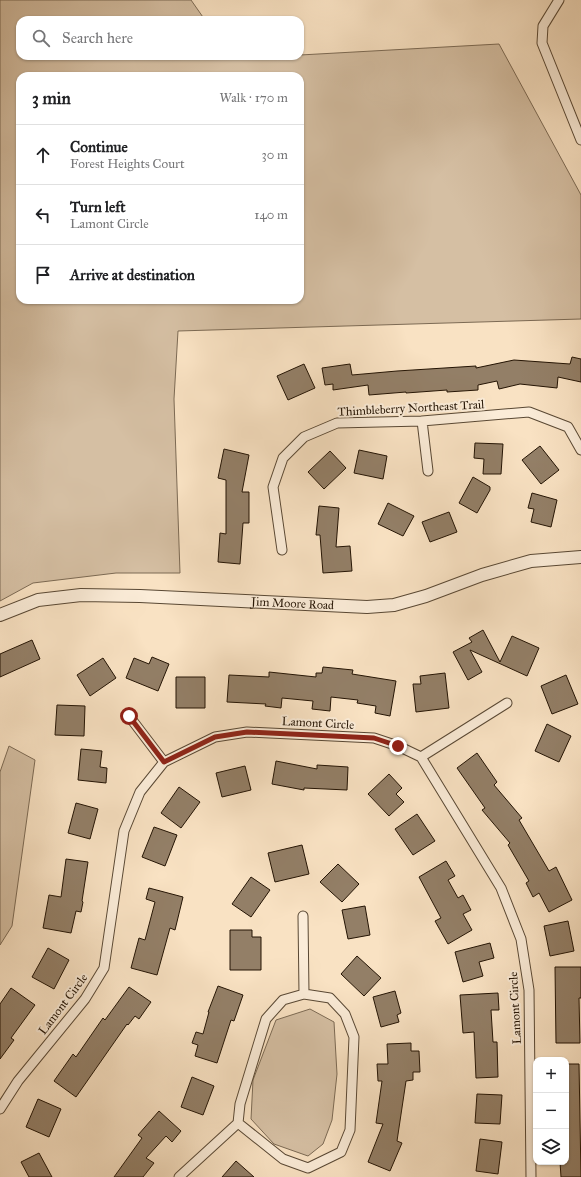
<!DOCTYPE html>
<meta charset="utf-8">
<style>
:root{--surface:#fff;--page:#f2f2f2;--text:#202124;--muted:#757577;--line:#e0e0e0}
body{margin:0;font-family:"IM FELL Great Primer",serif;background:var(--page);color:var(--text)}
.controls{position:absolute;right:12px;bottom:12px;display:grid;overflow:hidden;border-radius:8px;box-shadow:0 1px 3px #0004}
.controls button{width:36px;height:36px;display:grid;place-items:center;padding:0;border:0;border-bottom:1px solid var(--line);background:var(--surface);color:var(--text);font:20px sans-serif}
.stop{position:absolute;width:12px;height:12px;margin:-9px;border:3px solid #8f2418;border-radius:50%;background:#fff}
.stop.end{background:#8f2418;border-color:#fff;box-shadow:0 1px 4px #0008}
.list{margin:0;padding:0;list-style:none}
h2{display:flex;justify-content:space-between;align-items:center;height:52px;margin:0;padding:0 16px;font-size:17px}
h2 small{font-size:13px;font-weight:400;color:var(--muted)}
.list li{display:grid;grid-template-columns:26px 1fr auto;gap:12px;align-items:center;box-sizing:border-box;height:60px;padding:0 16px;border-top:1px solid var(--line)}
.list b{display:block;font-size:15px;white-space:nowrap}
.list p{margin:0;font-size:13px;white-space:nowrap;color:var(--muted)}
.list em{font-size:13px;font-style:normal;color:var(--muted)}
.icon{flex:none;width:22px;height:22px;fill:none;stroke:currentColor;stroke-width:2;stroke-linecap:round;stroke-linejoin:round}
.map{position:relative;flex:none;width:581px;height:1177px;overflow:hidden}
.search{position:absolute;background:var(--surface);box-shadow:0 1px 3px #0004;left:16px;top:16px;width:288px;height:44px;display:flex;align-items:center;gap:10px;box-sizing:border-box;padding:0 14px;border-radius:12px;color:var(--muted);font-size:15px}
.panel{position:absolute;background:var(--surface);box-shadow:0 1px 3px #0004;left:16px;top:72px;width:288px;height:232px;border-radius:12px}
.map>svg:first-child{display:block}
.green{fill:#d5bfa3;stroke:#7c6a54;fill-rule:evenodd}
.building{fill:#937f67;stroke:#241404}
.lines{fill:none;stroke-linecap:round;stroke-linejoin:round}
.minor-casing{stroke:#594834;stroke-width:11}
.tertiary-casing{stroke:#594834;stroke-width:14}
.minor{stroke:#fbecd8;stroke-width:9}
.tertiary{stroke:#fbecd8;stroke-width:12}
.route{stroke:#8f2418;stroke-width:5}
.labels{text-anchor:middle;stroke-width:4;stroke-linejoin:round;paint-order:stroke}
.street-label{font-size:12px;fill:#241404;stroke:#fbecd8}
</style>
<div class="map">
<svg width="581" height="1177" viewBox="0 0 581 1177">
<rect width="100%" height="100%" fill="#f9e2c3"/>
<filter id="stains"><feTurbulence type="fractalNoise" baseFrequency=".005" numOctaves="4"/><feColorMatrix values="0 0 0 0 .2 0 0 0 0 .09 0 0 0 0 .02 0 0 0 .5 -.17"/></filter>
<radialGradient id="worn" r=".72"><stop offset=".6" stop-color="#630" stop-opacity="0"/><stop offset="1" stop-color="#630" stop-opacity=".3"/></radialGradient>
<path class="green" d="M0,0H191L205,20H20V56H232L233,58L300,56V55L499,44L581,195V319L178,331L174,399L180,573H116L33,583L0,601ZM20,76H300V300H20Z
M9,746L35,760L12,926L0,945V772Z
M310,1009L334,1022L337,1074L332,1120L323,1144L308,1156L274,1144L251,1119L253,1080L276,1020Z"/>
<path class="building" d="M572,357L581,359V382L558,377L557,388L520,384L499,389L497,381L478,385V390L447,392V390L406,393V392L369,395L368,385L333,390V384L325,385L322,368L350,364L352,375L397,371L476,366V368L514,360L570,364Z
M304,364L315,388L288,400L277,376Z
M475,443L503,444L501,474H483L484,459L474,458Z
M540,446L559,470L541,484L522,460Z
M224,449L249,455L242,492H249V523H243L240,564L218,562L220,533L226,534V480L218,478Z
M359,450L387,456L383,479L354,473Z
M330,451L346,468L324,489L308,472Z
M473,477L490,487V490L477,513L459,503Z
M532,493L557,500L551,527L531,522L534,509L528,508Z
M388,503L414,516L403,536L378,524Z
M319,506L339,508L336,547L350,546L352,571L323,573L320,535H316Z
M449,512L457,532L430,542L422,522Z
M483,630L500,662L512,636L539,648L527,676L470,650L482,672L468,680L453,652L472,642L469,638Z
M32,640L40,659L0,677V654Z
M152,657L169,664L158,691L126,678L134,658L149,664Z
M103,658L116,678L90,696L77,675Z
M323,667L353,670L352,674L396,681L390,716L375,713L376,706L357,703L358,700L331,697L330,711L312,709L313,701L282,698L281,708L265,706L266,704L227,702L229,675L269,677V672L316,677V673H322Z
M445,673L449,708L416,712L413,684H421L420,676Z
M566,675L578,704L552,714L541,686Z
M176,677H205V708H176Z
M57,705L85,706L84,736L55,735Z
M547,724L571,736L559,762L535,751Z
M81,749L102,751L100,767L107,768L106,783L78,780Z
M477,753L497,782L494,785L522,818L519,820L549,871L556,867L572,900L549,912L539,893L533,897L526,883L529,881L508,845L510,843L482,810L485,808L457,768Z
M276,761L317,769V765L348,767L347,790L304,788V790L272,784Z
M245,766L251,790L222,797L216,773Z
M389,774L402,788L396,794L404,802L389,816L368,794Z
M179,787L200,802L181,828L161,813Z
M76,803L98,809L90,839L68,833Z
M417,814L435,841L413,855L395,829Z
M154,827L177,835L165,866L142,857Z
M302,845L309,874L275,882L268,853Z
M66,859L88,862L82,901L83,902L81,912L76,911L71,933L43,928L49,895L61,897Z
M446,861L455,876L448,880L458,898L463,895L471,910L463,914L472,930L448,944L435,921L441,918L419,877Z
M338,864L359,884L342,902L320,882Z
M251,877L270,890L251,917L232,904Z
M149,888L183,897L175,930L170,928L157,975L131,968L139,938L145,940L155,902L146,899Z
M365,906L370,935L348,939L342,910Z
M568,921L574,951L550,956L544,926Z
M230,930H252V937H261V970H230Z
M490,943L494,958L479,962L483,976L463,982L455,952Z
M48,948L69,960L54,989L32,977Z
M357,956L381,978L364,996L341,974Z
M555,967H581V998H579L580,1043H556Z
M218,986L243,995L234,1021L231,1020L217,1063L195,1056L198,1045L192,1043L196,1032L203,1034L209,1012H208Z
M129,987L151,1002L139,1019L135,1016L128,1025L127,1024L76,1097L54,1081L73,1054L76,1057L103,1018L105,1020Z
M11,988L35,1005L11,1038L14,1040L0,1059V1004Z
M395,991L401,1013L397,1015L399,1022L381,1027L373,997Z
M498,993L499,1010H491L493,1042H497L498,1077L476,1078L474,1032L463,1033L460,995Z
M411,1043V1051H419L420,1072H413V1080L406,1081L397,1141L402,1143L390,1171L368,1162L383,1124L376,1123L382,1081H378L377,1064H388L387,1044Z
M566,1064H579L581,1177H561L560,1162H566Z
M192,1077L214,1086L203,1115L181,1107Z
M477,1094L502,1095L500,1124L475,1123Z
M38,1099L61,1109L49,1137L26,1127Z
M159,1111L181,1131L172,1142L166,1136L146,1158L154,1163L143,1177H114L142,1138L138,1135Z
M480,1139L502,1142L498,1174L476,1171Z
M39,1153L52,1177H29L21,1162Z
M236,1161L254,1177H222Z"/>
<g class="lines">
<defs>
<path id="minor" d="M559,0L543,26L542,43L581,140
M422,421L428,471
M282,550L273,487L283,458L304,437L337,423L422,421L529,412L568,427L581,450
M129,716L164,762
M421,757L507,703
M303,916L304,994
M0,1109L18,1081L85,999L104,968L124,831L140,792L164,762L215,737L247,732L374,738L398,746L421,757L501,888L521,939L529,990L531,1177
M179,1177L238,1123L240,1104L266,1019L283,1000L304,994L330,998L345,1014L354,1037L350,1130L341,1152L308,1168L283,1159L238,1123"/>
<g id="tertiary">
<path id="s1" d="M0,615L38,600L81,595L140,596L367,607L394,605L426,596L482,575L531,561L581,557"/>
</g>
</defs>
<use href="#minor" class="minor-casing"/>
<use href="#tertiary" class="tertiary-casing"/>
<use href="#minor" class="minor"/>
<use href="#tertiary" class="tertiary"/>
</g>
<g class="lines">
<path class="route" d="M129,716L164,762L215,737L247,732L374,738L398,746"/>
</g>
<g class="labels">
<g class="street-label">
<text transform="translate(411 408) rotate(-3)" y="4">Thimbleberry Northeast Trail</text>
<text dy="4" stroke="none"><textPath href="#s1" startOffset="296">Jim Moore Road</textPath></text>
<text transform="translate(318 723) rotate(3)" y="4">Lamont Circle</text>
<text transform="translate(63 1004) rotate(-53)" y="4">Lamont Circle</text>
<text transform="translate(515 1008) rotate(-93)" y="4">Lamont Circle</text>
</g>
</g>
<rect width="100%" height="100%" filter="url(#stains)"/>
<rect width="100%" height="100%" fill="url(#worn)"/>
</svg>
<div class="controls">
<button>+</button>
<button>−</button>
<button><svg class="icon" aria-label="layers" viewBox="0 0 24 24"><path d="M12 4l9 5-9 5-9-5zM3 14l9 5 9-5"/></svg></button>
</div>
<div class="stop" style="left:129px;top:716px"></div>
<div class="stop end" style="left:398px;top:746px"></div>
<div class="search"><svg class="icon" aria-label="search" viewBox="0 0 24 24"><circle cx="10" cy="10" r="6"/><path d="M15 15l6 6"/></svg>Search here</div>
<section class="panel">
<h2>3 min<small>Walk · 170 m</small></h2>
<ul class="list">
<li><svg class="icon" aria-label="ahead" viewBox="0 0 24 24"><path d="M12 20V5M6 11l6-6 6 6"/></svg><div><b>Continue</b><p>Forest Heights Court</p></div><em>30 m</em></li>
<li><svg class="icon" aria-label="left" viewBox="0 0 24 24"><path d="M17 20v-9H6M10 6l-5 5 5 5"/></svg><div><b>Turn left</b><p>Lamont Circle</p></div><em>140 m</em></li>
<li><svg class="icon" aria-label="arrive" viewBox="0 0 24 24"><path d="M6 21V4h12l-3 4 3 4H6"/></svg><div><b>Arrive at destination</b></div></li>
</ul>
</section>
</div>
